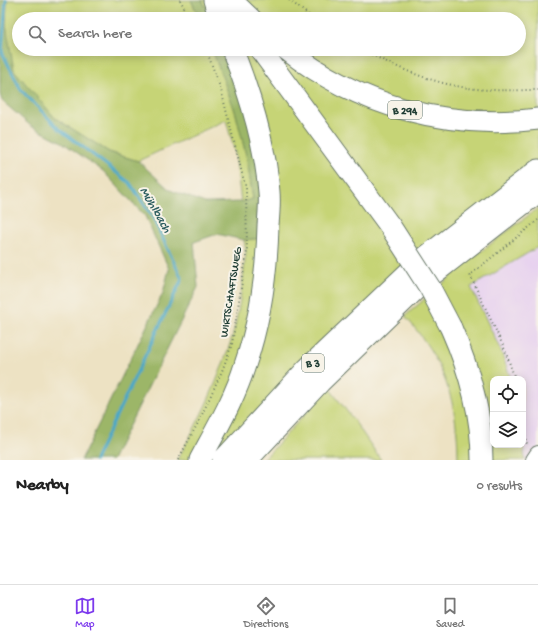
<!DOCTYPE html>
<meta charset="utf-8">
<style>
:root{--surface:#fff;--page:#f6f6f6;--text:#222;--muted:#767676;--line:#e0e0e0;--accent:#7c3aed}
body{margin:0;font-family:"Gochi Hand",sans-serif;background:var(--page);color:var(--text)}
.controls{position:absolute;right:12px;bottom:12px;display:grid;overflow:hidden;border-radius:8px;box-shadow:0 2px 10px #0003}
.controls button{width:36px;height:36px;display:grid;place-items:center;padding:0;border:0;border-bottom:1px solid var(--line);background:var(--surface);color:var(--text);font:20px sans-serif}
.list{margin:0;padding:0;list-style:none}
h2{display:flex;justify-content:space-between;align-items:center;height:52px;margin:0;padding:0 16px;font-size:17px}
h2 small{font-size:13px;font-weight:400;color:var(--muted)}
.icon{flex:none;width:22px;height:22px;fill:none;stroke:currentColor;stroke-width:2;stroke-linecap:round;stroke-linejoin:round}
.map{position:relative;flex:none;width:538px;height:460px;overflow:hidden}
.search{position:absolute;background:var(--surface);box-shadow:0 2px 10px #0003;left:12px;right:12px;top:12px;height:44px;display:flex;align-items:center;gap:10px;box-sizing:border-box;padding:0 14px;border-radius:22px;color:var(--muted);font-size:15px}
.sheet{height:124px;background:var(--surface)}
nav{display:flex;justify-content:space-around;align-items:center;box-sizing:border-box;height:56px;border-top:1px solid var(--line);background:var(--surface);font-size:11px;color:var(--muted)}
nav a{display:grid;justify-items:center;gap:2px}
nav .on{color:var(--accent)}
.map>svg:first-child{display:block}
.built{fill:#e7d2ef}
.green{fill:#c6d476;stroke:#728855}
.forest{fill:#9cb667;stroke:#5e7a4e}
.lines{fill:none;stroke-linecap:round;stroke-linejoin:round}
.stream{stroke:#49a7c8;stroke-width:3}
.tertiary-casing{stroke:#677766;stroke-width:18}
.trunk-casing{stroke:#677766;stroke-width:23}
.path{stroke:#677766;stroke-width:2;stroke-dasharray:1 3;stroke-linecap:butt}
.tertiary{stroke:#fff;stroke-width:16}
.trunk{stroke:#fff;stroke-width:21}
.trunk-bridge-casing{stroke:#677766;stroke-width:23;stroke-linecap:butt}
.trunk-bridge{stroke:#fff;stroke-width:21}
.labels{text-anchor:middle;stroke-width:4;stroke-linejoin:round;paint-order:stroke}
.shield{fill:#f7f3e8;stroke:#60746a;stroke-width:1}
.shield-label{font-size:11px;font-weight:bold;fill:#1f3d34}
.street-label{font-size:12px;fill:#1f3d34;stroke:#f7f3e8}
.water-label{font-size:13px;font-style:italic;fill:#2c5d60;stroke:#f7f3e8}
</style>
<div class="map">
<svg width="538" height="460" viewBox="0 0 538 460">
<rect width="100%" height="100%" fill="#f7f3e8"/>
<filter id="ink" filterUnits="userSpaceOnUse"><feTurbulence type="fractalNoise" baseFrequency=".025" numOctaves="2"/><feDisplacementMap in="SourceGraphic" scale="8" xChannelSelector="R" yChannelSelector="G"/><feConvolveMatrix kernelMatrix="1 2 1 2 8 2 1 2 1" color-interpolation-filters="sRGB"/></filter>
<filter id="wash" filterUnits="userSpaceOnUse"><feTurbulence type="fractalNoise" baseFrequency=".012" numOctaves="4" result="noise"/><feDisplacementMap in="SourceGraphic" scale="16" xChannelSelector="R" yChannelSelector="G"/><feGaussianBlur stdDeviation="0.9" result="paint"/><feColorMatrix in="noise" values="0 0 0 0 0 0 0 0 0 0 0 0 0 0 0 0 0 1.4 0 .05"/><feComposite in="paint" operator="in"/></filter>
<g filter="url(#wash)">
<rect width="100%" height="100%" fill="#ede2c3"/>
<path class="built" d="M538,247V460H525L523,445V379H511L501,351L471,287Z"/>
<path class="green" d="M7,0H191L200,19H19V49H212L236,114L247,159L253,199L241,202L235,153L226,120L138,161L109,152L55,118L13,70L6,25Z
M202,0H538V163L215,460H177C200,420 220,378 233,334C240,308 243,279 246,252L244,240L263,238L260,173L224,49H519V19H212Z
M538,208V247L471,287L501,351L511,379H493V445H523L525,460H458C458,401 444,361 405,316L471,259Z
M329,388L353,419L381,460H263Z"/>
<path class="forest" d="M0,0H7L6,25L14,70L55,118L109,152L138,161L170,190L205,203L241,202L253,199L247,159L236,114L212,49H224L246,109L260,173L263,238L244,240L217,234L194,242L198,287L112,460H81L163,293L169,269L145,216L103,171L62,142L31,126L2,101L0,94Z
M191,0H202L212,19H200Z"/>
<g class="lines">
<path class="stream" d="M6,0L2,52L21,90L58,128L130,183L153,218L182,279L95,460"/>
</g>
</g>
<g filter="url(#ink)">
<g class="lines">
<defs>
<path id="tertiary" d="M534,460L538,454"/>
<path id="trunk" d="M214,0L220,19
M231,0L251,19
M260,49L390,226
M286,49C358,106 447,130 538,119
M423,259L538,170
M433,274L538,192
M451,328C470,371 482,413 482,460
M200,460C216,430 235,398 245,365C261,318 267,274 268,225C269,214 270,203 269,192C265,143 250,94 232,49
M223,460L308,368L409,272
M247,460L320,382L417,288"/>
</defs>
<use href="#tertiary" class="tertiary-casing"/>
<use href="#trunk" class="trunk-casing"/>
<path class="path" d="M180,0L191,19
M289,0L314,19
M361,49C397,68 435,85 477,89C497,91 518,90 538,90
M515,379L505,350L470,275L538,220
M523,419L526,442L528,445
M178,460L199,421L222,371L232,344L247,251L246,189L221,90L206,49"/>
<use href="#tertiary" class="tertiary"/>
<use href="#trunk" class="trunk"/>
<defs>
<path id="trunk-bridge" d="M390,226L430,288L451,328"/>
</defs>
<use href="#trunk-bridge" class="trunk-bridge-casing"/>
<use href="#trunk-bridge" class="trunk-bridge"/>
</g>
</g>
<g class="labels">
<g class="shield">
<rect x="388" y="101" width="34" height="18" rx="3"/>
<rect x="302" y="354" width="22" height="18" rx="3"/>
</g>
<g class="shield-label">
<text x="405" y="114">B 294</text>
<text x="313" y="367">B 3</text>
</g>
<g class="street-label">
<text transform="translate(230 292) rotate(-81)" y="4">WIRTSCHAFTSWEG</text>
</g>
<g class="water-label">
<text transform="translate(157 209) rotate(60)" y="5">Mühlbach</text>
</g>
</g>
</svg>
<div class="controls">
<button><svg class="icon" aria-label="locate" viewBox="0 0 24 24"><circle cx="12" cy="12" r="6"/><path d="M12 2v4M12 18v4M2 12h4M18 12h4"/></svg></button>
<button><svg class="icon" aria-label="layers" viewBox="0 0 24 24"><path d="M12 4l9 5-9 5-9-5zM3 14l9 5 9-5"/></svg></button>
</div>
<div class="search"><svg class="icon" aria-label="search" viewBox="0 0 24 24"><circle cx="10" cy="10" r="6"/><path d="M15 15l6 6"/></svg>Search here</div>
</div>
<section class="sheet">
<h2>Nearby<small>0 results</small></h2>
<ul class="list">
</ul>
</section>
<nav>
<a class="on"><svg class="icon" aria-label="map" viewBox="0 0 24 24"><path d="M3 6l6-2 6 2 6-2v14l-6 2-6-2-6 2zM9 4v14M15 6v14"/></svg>Map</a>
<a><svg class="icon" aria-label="directions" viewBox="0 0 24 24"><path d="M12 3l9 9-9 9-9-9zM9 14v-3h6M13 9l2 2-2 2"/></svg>Directions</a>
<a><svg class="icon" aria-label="saved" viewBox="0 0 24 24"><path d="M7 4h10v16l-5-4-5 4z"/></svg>Saved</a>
</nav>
